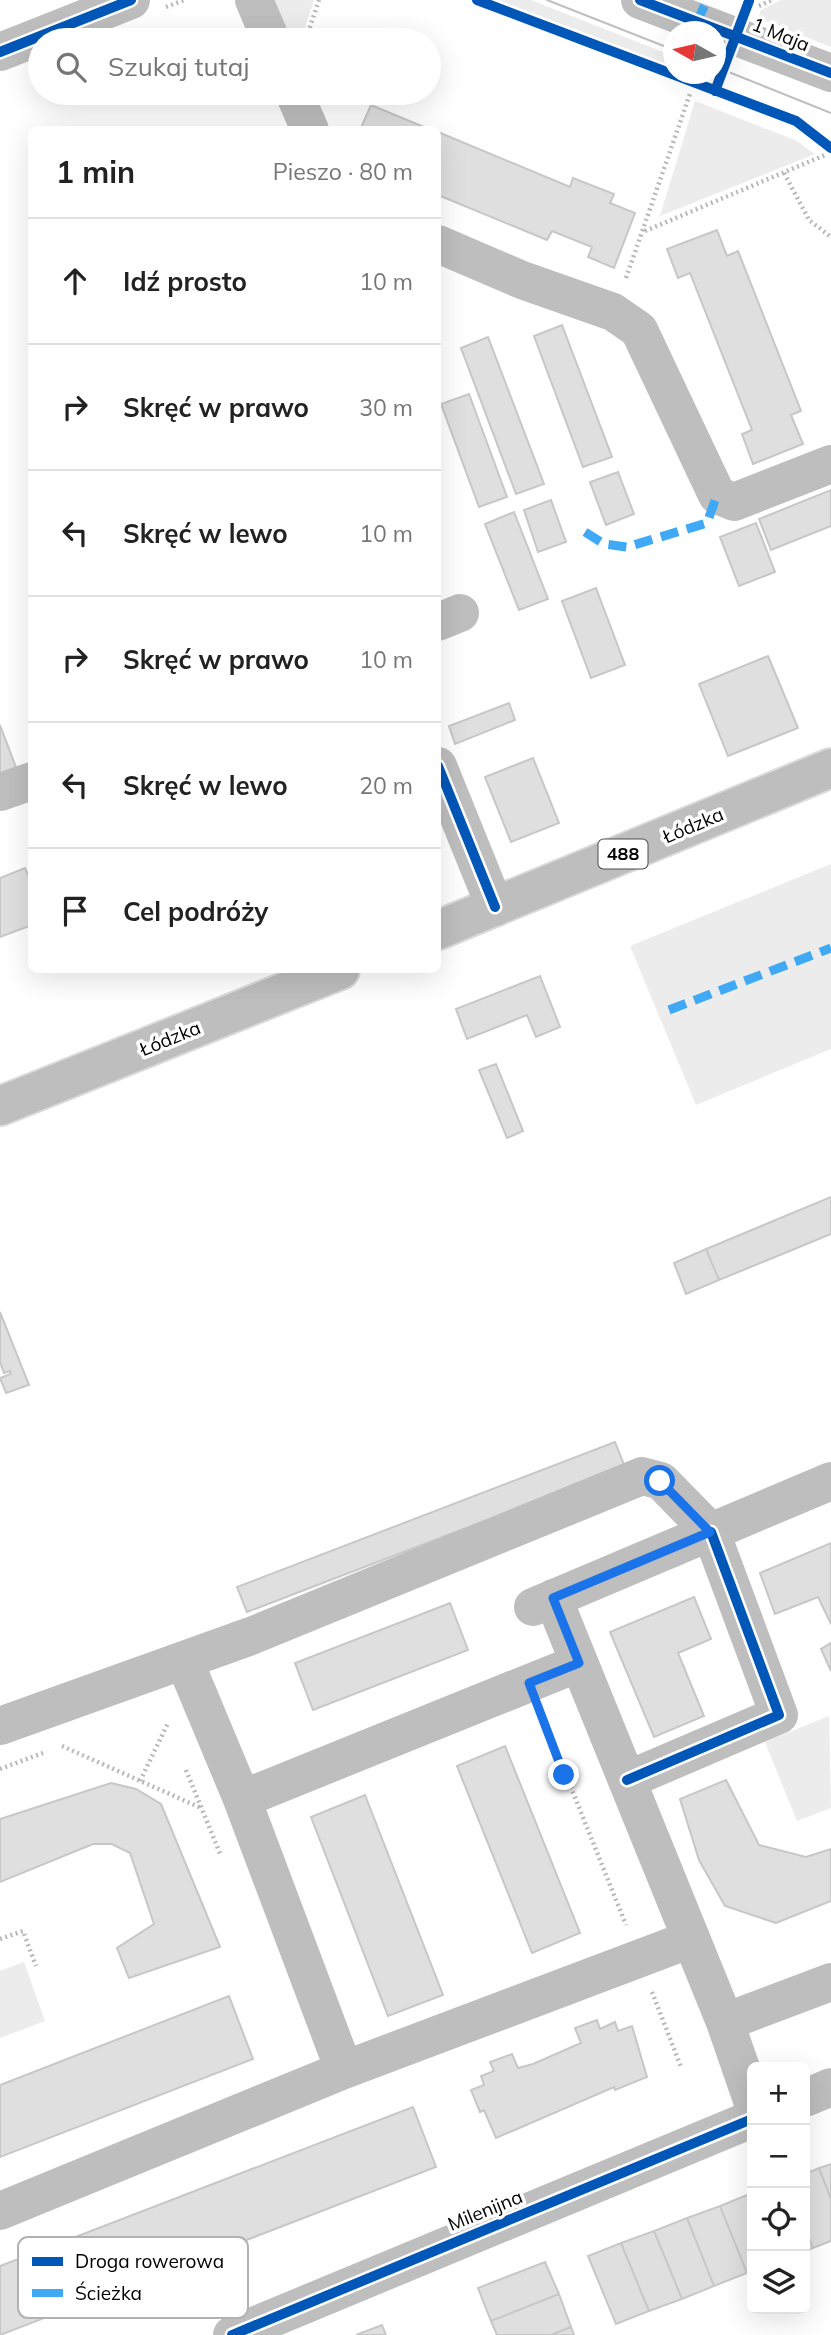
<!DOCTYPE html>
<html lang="pl">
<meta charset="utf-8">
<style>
:root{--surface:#fff;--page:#f6f6f6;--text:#222;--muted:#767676;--line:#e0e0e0}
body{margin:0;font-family:Mulish,sans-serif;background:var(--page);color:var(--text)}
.controls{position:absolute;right:21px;bottom:21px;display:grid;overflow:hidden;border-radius:10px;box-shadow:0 7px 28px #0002}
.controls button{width:63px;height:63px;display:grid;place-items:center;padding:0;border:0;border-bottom:2px solid var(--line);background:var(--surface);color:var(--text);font:35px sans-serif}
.compass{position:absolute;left:663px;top:21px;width:63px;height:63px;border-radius:50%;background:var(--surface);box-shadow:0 7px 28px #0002;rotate:278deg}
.stop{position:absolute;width:21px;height:21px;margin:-16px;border:5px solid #1a73e8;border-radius:50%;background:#fff}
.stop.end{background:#1a73e8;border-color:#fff;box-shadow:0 2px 7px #0008}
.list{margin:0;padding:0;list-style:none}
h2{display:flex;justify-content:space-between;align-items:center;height:91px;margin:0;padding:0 28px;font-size:30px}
h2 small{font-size:23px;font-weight:400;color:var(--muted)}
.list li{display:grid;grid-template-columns:46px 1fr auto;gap:21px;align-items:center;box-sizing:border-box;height:126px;padding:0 28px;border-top:2px solid var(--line)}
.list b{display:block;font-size:26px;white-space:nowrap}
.list em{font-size:23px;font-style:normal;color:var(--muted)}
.icon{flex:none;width:38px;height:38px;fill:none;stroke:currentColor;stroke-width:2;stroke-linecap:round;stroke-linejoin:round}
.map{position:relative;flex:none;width:831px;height:2335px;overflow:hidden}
.search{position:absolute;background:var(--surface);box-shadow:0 7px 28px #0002;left:28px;top:28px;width:413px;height:77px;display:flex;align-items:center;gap:18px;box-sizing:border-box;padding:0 24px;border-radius:38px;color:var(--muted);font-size:26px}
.panel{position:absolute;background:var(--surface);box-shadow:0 7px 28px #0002;left:28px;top:126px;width:413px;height:847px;border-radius:10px}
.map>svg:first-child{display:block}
.green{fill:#ececec}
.building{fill:#dfdfdf;stroke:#c7c7c7;stroke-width:2}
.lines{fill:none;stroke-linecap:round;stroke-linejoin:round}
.major-casing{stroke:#dbdbdb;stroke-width:42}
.path{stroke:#b9b9b9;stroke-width:4.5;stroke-dasharray:2 3.5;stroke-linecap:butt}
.minor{stroke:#bebebe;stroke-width:38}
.major{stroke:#bebebe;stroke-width:38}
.tram{stroke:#bebebe;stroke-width:2}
.quiet{stroke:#3fa9f5;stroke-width:9;stroke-dasharray:18 9;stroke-linecap:butt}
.cycleway-casing{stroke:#fff;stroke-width:15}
.cycleway{stroke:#0057b8;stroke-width:10}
.route{stroke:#1a73e8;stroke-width:9}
.labels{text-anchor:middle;stroke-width:7;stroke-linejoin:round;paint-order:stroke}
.shield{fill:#fff;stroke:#4c4c4c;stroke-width:2}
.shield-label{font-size:18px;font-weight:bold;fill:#000}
.street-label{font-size:19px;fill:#000;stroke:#fff}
.key{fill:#fff;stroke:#b2b2b2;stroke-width:2}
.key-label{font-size:19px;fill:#000}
</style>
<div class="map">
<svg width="831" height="2335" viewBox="0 0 831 2335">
<rect width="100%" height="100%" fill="#fff"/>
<path class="green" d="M271,0H314L301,40H287Z
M498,0H531L673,56V69Z
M781,0H831V47L758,18L761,10Z
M695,101L795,140L815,154L660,216Z
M831,864V1049L696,1105L630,946Z
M829,1716L831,1808L797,1821L765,1742Z
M24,1962L45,2021L0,2038V1971Z"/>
<path class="building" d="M371,105L431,130H360Z
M438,132L570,187L573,178L614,194L610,203L635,213L614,268L588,257L592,247L552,231L547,240L438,195Z
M717,230L727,256L738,251L801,411L791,415L803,444L753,464L742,434L752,430L690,273L678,278L667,249Z
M562,325L612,457L583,467L534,336Z
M488,337L544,484L516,494L461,348Z
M469,394L507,497L479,507L441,404Z
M618,472L634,514L606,525L590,482Z
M831,490V526L771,550L759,519Z
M551,500L566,542L538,552L524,510Z
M514,512L548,599L519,610L485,524Z
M756,523L775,572L739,586L720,537Z
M596,588L625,665L591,678L562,601Z
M768,656L798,728L728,756L699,684Z
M509,703L515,720L455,744L449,726Z
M0,725L17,770L0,777Z
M533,758L559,823L511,842L485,777Z
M25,868L32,884V925L0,937V878Z
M540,976L560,1027L536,1037L527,1015L467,1039L456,1009Z
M496,1064L523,1131L507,1138L479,1070Z
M831,1197V1234L719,1280L706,1249Z
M706,1249L719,1280L686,1294L674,1263Z
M0,1312L29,1385L6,1393L0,1378L11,1374L10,1371L4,1373L0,1362Z
M615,1442L625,1467L247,1612L237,1587Z
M831,1543V1624L818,1597L775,1614L760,1573Z
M694,1597L711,1639L678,1653L704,1716L654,1737L610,1632Z
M450,1603L468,1650L313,1710L295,1663Z
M831,1643V1671L821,1649Z
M505,1746L580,1933L532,1953L457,1766Z
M726,1780L759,1845L806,1857L831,1849V1901L776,1923L725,1906L699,1860L680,1799Z
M111,1783L136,1789L161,1804L220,1947L129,1978L117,1948L154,1924L130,1853L112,1844H93L0,1882V1819Z
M365,1795L443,1995L388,2016L311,1817Z
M229,1996L253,2059L0,2157V2085Z
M597,2020L600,2029L615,2022L618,2031L632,2026L647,2077L615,2090L614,2087L496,2138L484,2110L480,2112L471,2090L484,2085L481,2076L494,2071L490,2062L512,2054L518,2068L533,2064L581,2043L575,2028Z
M413,2107L436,2167L0,2335V2266Z
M831,2164V2199L819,2168Z
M819,2168L831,2199V2241L813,2248L805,2228V2174Z
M752,2193V2271L747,2273L720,2206Z
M720,2206L747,2273L714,2286L687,2218Z
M687,2218L714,2286L682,2299L654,2231Z
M805,2228L813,2248L805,2251Z
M654,2231L682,2299L649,2311L621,2243Z
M621,2243L649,2311L616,2324L588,2256Z
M545,2262L559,2294L491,2321L478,2288Z
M559,2294L571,2327L551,2335H497L491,2321Z
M382,2325L386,2335H356Z
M571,2327L574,2335H551Z"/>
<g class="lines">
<defs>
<path id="major" d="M438,930L831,768
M0,1106L340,970"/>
</defs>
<use href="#major" class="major-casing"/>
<path class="path" d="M759,6L772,0
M166,7L184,0
M308,33L319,0
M784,173L809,220L831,237
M645,231L825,155
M626,278L691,91
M542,1715L626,1925
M62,1746L201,1808
M0,1769L43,1753
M186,1770L221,1856
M140,1781L168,1723
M0,1939L23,1931L36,1966
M652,1992L681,2067"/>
<path class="minor" d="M254,0L271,40
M640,0L831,73
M0,52L131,0
M294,93L310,130
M438,244L522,280L613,312L639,330L717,495L734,502L831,464
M438,622L460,613
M438,766L495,907
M0,792L32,781
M553,1598L725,2022L752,2100
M533,1607L831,1481
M184,1660L242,1799L344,2070
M0,1726L251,1636L642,1476L661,1481L711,1532L779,1715L627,1780
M242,1799L579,1663
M725,2022L831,1982
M805,2098L831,2087
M0,2211L344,2070L691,1939
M232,2335L752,2119"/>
<use href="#major" class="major"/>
<path class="tram" d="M547,0L674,50
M716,67L831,113"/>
<path class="quiet" d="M697,22L707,0
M585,532L604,544L627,547L707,523L717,495
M669,1010L831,948"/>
<defs>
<path id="cycleway" d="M477,0L796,121L831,148
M640,0L831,73
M0,52L131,0
M715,91L749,1
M438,766L495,907
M627,1780L779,1715L711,1532
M232,2335L752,2119"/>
</defs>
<use href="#cycleway" class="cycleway-casing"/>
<use href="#cycleway" class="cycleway"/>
</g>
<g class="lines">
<path class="route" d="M564,1775L529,1683L579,1663L553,1598L710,1532L660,1481"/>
</g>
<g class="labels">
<rect class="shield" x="598.5" y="839.5" width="49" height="29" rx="5"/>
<g class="shield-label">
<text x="623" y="860">488</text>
</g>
<g class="street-label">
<text transform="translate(781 34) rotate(22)" y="7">1 Maja</text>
<text transform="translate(693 825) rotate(-23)" y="7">Łódzka</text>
<text transform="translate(170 1038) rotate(-22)" y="7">Łódzka</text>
<text transform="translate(485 2210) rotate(-22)" y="7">Milenijna</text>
</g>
</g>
<rect x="18" y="2237" width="230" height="81" rx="10" class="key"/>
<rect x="32" y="2257" width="31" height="9" fill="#0057b8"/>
<rect x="32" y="2289" width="31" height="8" fill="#3fa9f5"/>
<g class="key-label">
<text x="75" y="2268">Droga rowerowa</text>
<text x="75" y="2300">Ścieżka</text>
</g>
</svg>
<div class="controls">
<button>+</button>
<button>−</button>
<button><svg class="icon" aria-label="locate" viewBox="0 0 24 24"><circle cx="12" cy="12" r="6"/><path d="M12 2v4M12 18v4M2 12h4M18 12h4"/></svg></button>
<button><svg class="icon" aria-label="layers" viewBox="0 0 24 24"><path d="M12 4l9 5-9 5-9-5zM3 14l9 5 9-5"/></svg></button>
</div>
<svg class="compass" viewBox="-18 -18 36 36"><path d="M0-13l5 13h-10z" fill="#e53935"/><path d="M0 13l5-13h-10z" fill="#767676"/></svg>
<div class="stop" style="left:660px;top:1481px"></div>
<div class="stop end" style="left:564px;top:1775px"></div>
<div class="search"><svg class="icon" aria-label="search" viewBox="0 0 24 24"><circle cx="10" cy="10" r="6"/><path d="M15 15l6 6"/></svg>Szukaj tutaj</div>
<section class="panel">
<h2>1 min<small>Pieszo · 80 m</small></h2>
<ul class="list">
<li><svg class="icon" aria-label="ahead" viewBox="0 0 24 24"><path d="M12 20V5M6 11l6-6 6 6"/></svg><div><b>Idź prosto</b></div><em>10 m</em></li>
<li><svg class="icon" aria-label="right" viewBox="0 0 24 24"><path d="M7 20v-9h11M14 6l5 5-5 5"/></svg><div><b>Skręć w prawo</b></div><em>30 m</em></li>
<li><svg class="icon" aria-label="left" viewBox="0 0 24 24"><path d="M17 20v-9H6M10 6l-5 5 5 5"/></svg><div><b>Skręć w lewo</b></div><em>10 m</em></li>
<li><svg class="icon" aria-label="right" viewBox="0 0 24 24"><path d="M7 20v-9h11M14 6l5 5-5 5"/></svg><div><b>Skręć w prawo</b></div><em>10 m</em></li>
<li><svg class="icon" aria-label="left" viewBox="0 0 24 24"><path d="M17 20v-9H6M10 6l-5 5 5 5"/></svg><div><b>Skręć w lewo</b></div><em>20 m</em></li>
<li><svg class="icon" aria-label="arrive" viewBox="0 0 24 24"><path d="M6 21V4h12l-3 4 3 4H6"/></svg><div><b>Cel podróży</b></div></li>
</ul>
</section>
</div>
